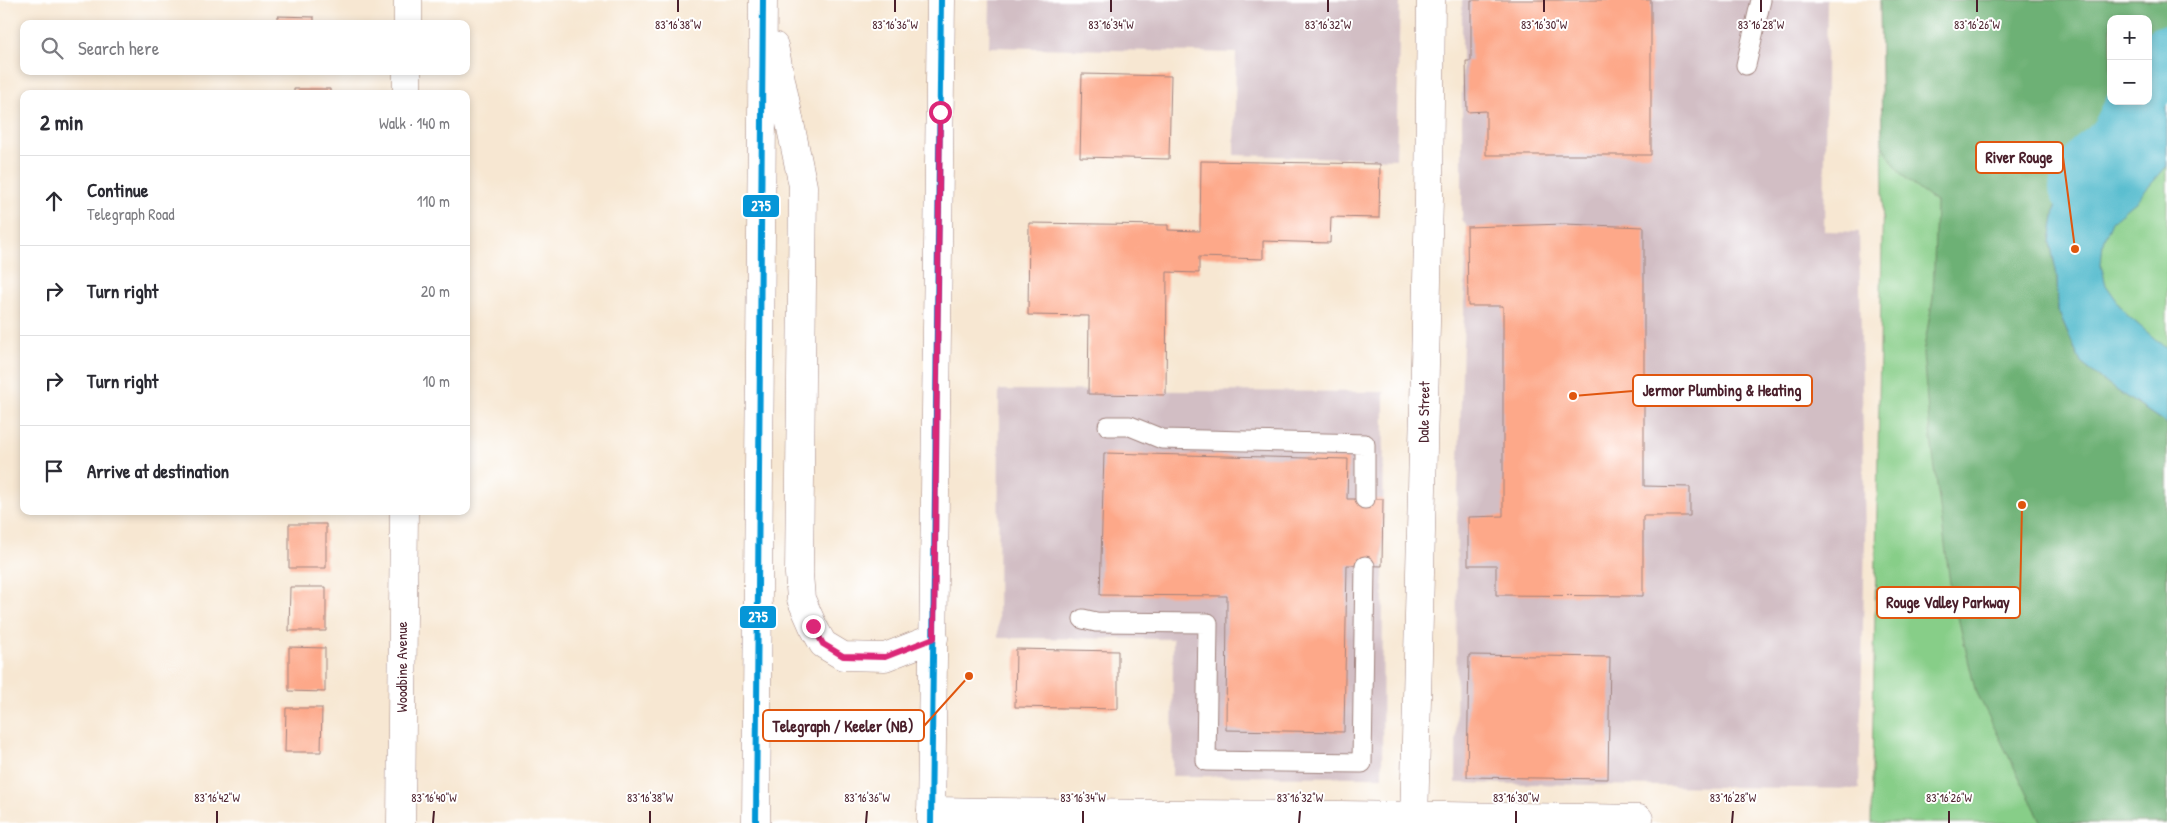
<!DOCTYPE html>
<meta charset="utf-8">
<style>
:root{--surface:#fff;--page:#f7f7f7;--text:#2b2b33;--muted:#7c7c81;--line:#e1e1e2}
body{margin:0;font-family:"Patrick Hand",sans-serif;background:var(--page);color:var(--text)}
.controls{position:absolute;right:15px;top:15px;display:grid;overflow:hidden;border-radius:10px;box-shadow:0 2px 8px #0003}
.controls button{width:45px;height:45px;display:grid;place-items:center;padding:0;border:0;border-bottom:1px solid var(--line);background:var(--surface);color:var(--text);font:25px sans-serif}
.stop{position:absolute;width:15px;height:15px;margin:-11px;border:4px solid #db2777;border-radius:50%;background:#fff}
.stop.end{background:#db2777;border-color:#fff;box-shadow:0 1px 5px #0008}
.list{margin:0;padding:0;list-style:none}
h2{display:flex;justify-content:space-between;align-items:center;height:65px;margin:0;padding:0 20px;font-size:21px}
h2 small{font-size:16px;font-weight:400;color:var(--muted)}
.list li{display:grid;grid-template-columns:32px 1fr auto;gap:15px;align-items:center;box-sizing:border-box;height:90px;padding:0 20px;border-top:1px solid var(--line)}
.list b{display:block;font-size:19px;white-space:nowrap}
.list p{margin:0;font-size:16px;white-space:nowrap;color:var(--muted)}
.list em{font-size:16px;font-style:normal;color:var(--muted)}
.icon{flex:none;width:28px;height:28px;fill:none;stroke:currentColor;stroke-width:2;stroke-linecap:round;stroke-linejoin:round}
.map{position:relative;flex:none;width:2167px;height:823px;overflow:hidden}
.search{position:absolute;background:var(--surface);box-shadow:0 2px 8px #0003;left:20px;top:20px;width:450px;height:55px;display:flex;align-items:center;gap:12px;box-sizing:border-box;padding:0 18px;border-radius:10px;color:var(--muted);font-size:19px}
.panel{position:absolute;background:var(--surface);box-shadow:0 2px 8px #0003;left:20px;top:90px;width:450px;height:425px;border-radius:10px}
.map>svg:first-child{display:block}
.industrial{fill:#d2bec4}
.green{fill:#87ce88;stroke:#68765a;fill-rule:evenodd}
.forest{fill:#6db174;stroke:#5c6850}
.water{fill:#4fb9cc;stroke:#4c6c7c}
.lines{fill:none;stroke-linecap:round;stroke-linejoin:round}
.river{stroke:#4fb9cc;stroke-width:56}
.building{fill:#fda889}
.service-casing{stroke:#a0837e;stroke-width:21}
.minor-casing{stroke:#a0837e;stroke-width:29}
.primary-casing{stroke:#a0837e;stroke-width:29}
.service{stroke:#fff;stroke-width:19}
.minor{stroke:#fff;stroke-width:28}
.primary{stroke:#fff;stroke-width:28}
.bus-1-casing{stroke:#fff;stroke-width:10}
.bus-1{stroke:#0696d7;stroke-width:6}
.route{stroke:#db2777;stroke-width:6}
.ticks{fill:none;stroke:#4a1f2b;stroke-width:2}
.labels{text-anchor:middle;stroke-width:4;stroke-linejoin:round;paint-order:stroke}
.street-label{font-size:15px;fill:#4a1f2b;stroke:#fff}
.ticks-label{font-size:12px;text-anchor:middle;fill:#4a1f2b;stroke:#fff;stroke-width:4;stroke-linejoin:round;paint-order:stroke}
.leader{fill:none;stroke:#e0560e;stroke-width:2}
.callout-dot{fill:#e0560e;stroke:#fff;stroke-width:2}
.callout{fill:#fff;stroke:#e0560e;stroke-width:2}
.callout-label{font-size:16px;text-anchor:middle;font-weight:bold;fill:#4a1f2b}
.line-badge{stroke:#fff;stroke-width:2}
.badge-label{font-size:14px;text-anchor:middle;font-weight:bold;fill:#fff}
</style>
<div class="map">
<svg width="2167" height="823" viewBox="0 0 2167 823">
<rect width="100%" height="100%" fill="#fff"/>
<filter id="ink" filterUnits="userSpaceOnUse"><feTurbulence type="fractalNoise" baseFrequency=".02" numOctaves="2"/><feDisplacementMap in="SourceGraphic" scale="10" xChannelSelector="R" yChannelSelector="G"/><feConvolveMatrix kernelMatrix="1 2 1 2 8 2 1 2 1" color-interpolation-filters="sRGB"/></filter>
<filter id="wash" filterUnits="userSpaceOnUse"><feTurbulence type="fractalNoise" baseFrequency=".0096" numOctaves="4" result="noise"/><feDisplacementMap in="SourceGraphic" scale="20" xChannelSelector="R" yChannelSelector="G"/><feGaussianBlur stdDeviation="1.12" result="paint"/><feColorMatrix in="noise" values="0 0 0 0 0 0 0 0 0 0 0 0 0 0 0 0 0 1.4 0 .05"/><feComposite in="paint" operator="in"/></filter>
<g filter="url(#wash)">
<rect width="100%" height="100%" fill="#f7e7d2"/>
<path class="industrial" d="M990,0H1400L1396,159L1234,155L1236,53L989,47Z
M1462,0H1827L1824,231L1859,232L1865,540L1859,789L1456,783L1457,519L1467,227L1462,219Z
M999,390L1384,392L1382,777L1172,776L1173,639L998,638Z"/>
<path class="green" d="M1880,0H2151L2167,2V823H1871L1883,188ZM2111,19H2148V101H2111Z"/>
<path class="forest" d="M1880,0H2167V24L2148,64V19H2111V101H2127L2117,116L2084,149L2056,204L2050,242L2057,275L2058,310L2081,363L2110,386L2167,424V823H2042L1975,689L1950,583L1929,424L1923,353L1933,298L1936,202L1919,190L1900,173L1882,145Z"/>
<path class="water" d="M2167,72V166L2138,199L2112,221L2103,242L2101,265L2106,285L2127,315L2167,349V424L2110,386L2081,363L2058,310L2057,275L2050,242L2056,204L2084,149L2097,137L2139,119L2158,92Z"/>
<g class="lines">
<path class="river" d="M2148,85L2167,53
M2077,188L2082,175L2093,159L2108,148L2119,134L2136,101"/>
</g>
<g id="blocks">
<path class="building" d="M1471,0H1651V155H1486V111L1467,112L1466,61H1471Z
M278,16L314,17V24H278Z
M1082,74L1171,76L1169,159L1080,157Z
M294,89H330V94H294Z
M1201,161L1380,164L1379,218L1331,217L1330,243L1263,241V259L1199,257V273L1167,272L1166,395L1088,394L1089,316L1028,315L1029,223L1168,225V230L1200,231Z
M1565,224L1644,227V486L1690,487V516H1643V596L1496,595V565H1468V517L1503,516V306H1468L1467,227Z
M1104,453L1348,459L1347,499H1383L1382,566L1347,565L1344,732L1226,730L1227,596L1100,595Z
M289,524H326V568H289Z
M290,587H326V631H289Z
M289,647L325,648V692L289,691Z
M1016,649L1118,651V709L1015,707Z
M1469,655L1610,657L1608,779L1467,777Z
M286,708H322L321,752H285Z"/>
</g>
</g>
<g filter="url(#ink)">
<use href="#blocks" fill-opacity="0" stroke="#a0837e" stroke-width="1"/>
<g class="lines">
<defs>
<path id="service" d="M1746,65L1761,0
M1108,426H1130L1162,439L1365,444V499
M1083,619L1096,622L1208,623L1206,761L1362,763L1365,566"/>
<path id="minor" d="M408,24V0
M407,94V71
M931,811C1167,815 1403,814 1639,819
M401,823L404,511
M1414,823L1429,198L1431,0"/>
<path id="primary" d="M774,46L803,186L799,574L801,599L813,626L823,644L843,656L885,657L934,638
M756,823L763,0
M931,823L941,0"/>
</defs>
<use href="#service" class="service-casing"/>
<use href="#minor" class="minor-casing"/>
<use href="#primary" class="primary-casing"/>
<use href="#service" class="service"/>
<use href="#minor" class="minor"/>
<use href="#primary" class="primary"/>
<defs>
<path id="bus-1" d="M756,823L763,0
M931,823L941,0"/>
</defs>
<use href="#bus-1" class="bus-1-casing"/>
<use href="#bus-1" class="bus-1"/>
</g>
</g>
<g class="lines" filter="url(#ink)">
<path class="route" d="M813,626L823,644L843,656L885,657L934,638L940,112"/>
</g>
<path class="ticks" d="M678,12V0M895,12V0M1111,12V0M1328,12V0M1544,12V0M1761,12V0M1977,12V0M217,823V811M433,823L434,811M650,823V811M866,823L867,811M1083,823V811M1299,823L1300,811M1516,823V811M1732,823L1733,811M1949,823V811"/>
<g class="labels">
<g class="street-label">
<text transform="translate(1424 412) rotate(-89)" y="5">Dale Street</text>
<text transform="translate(402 667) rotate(-90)" y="5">Woodbine Avenue</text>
</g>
</g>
<g class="ticks-label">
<text x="678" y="29">83°16'38"W</text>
<text x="895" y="29">83°16'36"W</text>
<text x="1111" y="29">83°16'34"W</text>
<text x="1328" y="29">83°16'32"W</text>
<text x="1544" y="29">83°16'30"W</text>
<text x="1761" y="29">83°16'28"W</text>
<text x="1977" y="29">83°16'26"W</text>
<text x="217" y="802">83°16'42"W</text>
<text x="434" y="802">83°16'40"W</text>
<text x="650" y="802">83°16'38"W</text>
<text x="867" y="802">83°16'36"W</text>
<text x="1083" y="802">83°16'34"W</text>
<text x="1300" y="802">83°16'32"W</text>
<text x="1516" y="802">83°16'30"W</text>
<text x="1733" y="802">83°16'28"W</text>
<text x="1949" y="802">83°16'26"W</text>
</g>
<path class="leader" d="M2075 249L2063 157M1573 396L1633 391M2022 505L2020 602M969 676L924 726"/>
<g class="callout-dot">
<circle cx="2075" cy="249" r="5"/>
<circle cx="1573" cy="396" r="5"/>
<circle cx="2022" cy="505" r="5"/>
<circle cx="969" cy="676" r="5"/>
</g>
<g class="callout">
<rect x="1976" y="142" width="87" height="31" rx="5"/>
<rect x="1633" y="375" width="179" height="31" rx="5"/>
<rect x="1877" y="587" width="143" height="31" rx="5"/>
<rect x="763" y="710" width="161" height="31" rx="5"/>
</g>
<g class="callout-label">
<text x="2019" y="163">River Rouge</text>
<text x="1722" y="396">Jermor Plumbing &amp; Heating</text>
<text x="1948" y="608">Rouge Valley Parkway</text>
<text x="843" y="732">Telegraph / Keeler (NB)</text>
</g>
<g class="line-badge">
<rect x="742" y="194" width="38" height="24" rx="5" fill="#0696d7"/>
<rect x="739" y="605" width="38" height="24" rx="5" fill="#0696d7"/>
</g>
<g class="badge-label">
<text x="761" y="211">275</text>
<text x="758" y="622">275</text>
</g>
</svg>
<div class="controls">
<button>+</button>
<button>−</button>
</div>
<div class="stop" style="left:940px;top:112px"></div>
<div class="stop end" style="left:813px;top:626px"></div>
<div class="search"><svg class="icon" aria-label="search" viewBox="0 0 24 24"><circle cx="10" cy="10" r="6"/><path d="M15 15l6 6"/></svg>Search here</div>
<section class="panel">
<h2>2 min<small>Walk · 140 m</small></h2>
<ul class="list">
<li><svg class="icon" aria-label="ahead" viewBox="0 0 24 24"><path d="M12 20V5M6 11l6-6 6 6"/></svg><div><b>Continue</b><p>Telegraph Road</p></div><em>110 m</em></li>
<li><svg class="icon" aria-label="right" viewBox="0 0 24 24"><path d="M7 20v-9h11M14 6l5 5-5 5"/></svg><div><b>Turn right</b></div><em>20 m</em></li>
<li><svg class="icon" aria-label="right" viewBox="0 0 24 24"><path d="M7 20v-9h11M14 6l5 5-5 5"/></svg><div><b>Turn right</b></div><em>10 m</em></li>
<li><svg class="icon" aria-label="arrive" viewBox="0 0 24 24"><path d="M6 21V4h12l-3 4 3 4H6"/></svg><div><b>Arrive at destination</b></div></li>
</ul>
</section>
</div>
